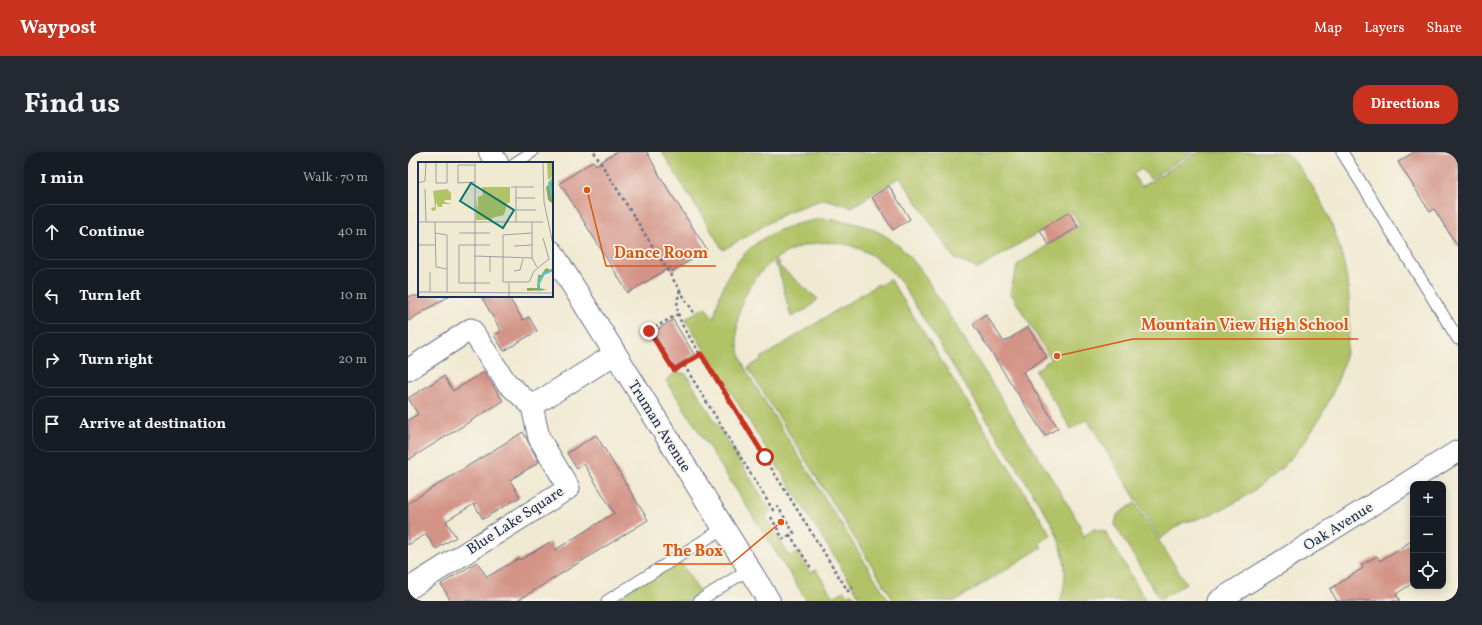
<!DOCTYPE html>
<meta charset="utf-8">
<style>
:root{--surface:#171b24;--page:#242831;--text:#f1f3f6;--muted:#9ea1a6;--line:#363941;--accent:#c8321e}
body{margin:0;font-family:Vollkorn,serif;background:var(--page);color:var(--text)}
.controls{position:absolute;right:12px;bottom:12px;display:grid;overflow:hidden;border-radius:8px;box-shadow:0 2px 10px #0003}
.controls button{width:36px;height:36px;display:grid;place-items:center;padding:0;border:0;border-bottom:1px solid var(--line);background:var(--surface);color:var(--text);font:20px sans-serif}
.stop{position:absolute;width:12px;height:12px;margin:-9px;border:3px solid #c8321e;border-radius:50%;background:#fff}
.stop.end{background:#c8321e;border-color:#fff;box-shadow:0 1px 4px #0008}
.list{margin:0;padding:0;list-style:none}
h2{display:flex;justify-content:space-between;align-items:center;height:52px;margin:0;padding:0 16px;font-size:17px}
h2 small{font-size:13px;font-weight:400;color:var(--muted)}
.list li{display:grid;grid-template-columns:26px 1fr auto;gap:12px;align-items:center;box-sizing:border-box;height:56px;margin:0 8px 8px;padding:0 8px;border:1px solid var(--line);border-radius:16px}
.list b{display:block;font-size:15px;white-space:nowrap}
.list em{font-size:13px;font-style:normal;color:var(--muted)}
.icon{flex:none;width:22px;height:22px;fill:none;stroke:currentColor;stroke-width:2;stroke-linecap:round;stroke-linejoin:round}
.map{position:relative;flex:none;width:1050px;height:449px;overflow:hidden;border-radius:16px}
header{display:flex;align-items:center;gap:24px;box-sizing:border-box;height:56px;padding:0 20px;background:var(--accent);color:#fff}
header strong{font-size:19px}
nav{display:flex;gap:22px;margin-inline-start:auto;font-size:14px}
.intro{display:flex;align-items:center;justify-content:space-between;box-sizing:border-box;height:96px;padding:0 24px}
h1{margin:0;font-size:28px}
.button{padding:10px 18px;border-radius:16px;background:var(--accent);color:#fff;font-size:14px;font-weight:700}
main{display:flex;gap:24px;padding:0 24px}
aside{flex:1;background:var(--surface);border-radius:16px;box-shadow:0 2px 10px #0003}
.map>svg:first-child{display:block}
.green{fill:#b1c366;stroke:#667962}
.building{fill:#d39386}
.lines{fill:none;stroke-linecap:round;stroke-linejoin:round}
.lane-casing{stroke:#667087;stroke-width:13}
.street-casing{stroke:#667087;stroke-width:23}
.secondary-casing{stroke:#667087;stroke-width:24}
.path{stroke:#667087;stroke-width:2.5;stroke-dasharray:3 3;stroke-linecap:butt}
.lane{stroke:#fff;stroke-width:11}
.street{stroke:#fff;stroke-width:21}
.secondary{stroke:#fff;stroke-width:22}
.route{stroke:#c8321e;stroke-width:5}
.labels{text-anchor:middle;stroke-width:3.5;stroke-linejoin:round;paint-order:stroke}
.street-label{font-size:15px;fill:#1b2f5e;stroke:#f7f3e8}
.inset-river{fill:none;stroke:#59c6d0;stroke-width:2}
.inset-road{fill:none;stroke:#9b9fa4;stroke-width:1}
.view{fill:#0f766e;fill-opacity:0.15;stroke:#0f766e;stroke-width:2}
.inset-edge{fill:none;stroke:#1b2f5e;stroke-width:2}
.leader{fill:none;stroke:#de5710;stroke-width:1.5}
.callout-dot{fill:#de5710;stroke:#f7f3e8;stroke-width:1.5}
.callout-label{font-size:16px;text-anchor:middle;font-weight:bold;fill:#de5710;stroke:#f7f3e8;stroke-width:3.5;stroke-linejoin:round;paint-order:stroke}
</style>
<header>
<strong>Waypost</strong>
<nav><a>Map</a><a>Layers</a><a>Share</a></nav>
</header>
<div class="intro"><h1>Find us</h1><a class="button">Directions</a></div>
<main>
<aside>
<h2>1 min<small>Walk · 70 m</small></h2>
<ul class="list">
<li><svg class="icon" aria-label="ahead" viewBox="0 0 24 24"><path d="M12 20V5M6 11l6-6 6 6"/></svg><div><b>Continue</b></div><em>40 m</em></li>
<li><svg class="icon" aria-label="left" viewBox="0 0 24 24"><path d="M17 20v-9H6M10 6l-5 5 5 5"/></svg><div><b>Turn left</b></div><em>10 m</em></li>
<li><svg class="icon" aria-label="right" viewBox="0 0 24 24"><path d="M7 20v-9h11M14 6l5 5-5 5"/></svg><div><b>Turn right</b></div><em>20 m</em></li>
<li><svg class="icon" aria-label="arrive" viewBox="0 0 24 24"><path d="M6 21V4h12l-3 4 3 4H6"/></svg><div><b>Arrive at destination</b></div></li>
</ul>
</aside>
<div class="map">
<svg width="1050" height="449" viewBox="0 0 1050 449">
<rect width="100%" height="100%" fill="#f7f3e8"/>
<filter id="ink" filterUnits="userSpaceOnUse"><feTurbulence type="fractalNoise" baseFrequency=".025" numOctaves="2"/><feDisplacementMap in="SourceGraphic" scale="8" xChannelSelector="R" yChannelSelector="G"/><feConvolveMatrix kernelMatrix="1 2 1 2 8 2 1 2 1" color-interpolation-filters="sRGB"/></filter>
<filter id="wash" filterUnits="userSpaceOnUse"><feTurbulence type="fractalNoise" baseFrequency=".012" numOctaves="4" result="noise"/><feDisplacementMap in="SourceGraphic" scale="16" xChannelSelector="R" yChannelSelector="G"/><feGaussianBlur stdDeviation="0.9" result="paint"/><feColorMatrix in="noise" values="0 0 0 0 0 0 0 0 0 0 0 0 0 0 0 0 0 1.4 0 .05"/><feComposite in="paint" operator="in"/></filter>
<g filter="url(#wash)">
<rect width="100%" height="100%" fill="#f1ead3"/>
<path class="green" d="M254,0H785L742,27L734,17L725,22L733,35L790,0H878C928,53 955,141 935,213C924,250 902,286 876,314C868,321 859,328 850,335C835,348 814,358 795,365C788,368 781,369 774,371C767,375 759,382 752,387L679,267L663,277L627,219L643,207L602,140L610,112L672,73L664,60L570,117L546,106L492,25L444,55L416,47L379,60L315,98Z
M414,67C460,69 487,83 514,120L664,359L673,376L676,387L677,383L686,377L697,379L738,449H652C662,423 656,396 644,372L494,132C484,120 474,109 460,101C395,65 315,126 331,198C333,209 338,218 343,227L481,449H454L277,167L297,155L306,167C317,106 353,75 414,67Z
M368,109L371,110V114L410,147L399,157L383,165L370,115H368L366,112Z
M482,127L643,383L631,391L634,395L547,449H486L340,216L354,207L353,206L470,132L471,134Z
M269,220L278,222L354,345L363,359L358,364L382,405L390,400L402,421L408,418L425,445L436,439L440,444L444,441L449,449H399L258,228Z
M727,351L778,431L752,448L707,373L709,363Z
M269,404L292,441L279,449H207Z"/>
<g id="blocks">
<path class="building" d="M209,0H239L253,26L299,98L265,119L262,115L220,141L152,31L185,9L188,13Z
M1006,0H1050V95L1026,57L1022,60L990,10Z
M481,34L502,67L485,78L464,45Z
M661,60L670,75L641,93L632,78Z
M0,144H41L0,169Z
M73,144H100L115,168L121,165L129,179L96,199L86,183L93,179Z
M578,163L596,190L620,175L639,205L615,220L650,276L637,284L565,172Z
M265,168L286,202L266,215L245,180Z
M76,220L95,249L0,308V268L10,262L0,246L36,224L45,239Z
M115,280L131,310L102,328L112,345L75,367L66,352L38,369L48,385L28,397L18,382L0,393V351Z
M188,283L240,368L109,449H43L33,432L69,410L79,425L111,406L112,408L142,390L147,398L206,361L176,312L169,317L159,301Z
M1005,388V431L988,442L992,449H929L922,437L955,416L953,413L969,404L972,409Z"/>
</g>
</g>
<g filter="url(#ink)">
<use href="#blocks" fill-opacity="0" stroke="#667087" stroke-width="1"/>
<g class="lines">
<defs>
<path id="lane" d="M934,0L1050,187
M107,11L124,0
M199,449L316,376
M291,449L341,417"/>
<path id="street" d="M0,218L63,177L98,230L124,254L131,286L161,336L0,437
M124,254L207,202
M810,449L1050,299"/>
<path id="secondary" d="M82,0L89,11
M144,100L361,449"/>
</defs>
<use href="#lane" class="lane-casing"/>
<use href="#street" class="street-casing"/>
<use href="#secondary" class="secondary-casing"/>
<path class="path" d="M186,0L286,161
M272,138C267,154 269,164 277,178L440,439L445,435
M270,162L241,179L266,218L293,202
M276,213L365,358L370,355L386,381L382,383L403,416
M363,365L375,387L382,383"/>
<use href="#lane" class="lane"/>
<use href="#street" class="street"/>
<use href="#secondary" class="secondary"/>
</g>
</g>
<g class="lines" filter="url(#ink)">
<path class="route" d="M241,179L266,218L293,202L357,305"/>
</g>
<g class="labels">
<g class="street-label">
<text transform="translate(252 274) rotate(58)" y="5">Truman Avenue</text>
<text transform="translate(107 368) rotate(-33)" y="5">Blue Lake Square</text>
<text transform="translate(930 374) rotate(-32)" y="5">Oak Avenue</text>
</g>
</g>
<g transform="translate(10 10)">
<rect width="135" height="135" fill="#f1ead3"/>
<path d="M129,0H135V14L130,18ZM64,25H92V41H89L86,53L74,56V58H58V37L60,50V35L65,33ZM29,27L33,31V38H27L26,40L34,42H24V45H20L18,40V48L14,49L13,46L17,45L15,29Z" fill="#b1c366"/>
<path d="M135,18L134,29L135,42L130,38L128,25ZM135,104V109L127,112L122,121V126L129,128L109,129V126H119L120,113H123L128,106L133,108Z" fill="#8ca95b"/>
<path class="inset-river" d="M135,16L131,21L135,37M122,129L120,124L124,113L135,108"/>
<path class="inset-road" d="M18,0V21H29V0M125,0L126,40L135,83M57,20L40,21V3H57M0,21L7,19L8,0M93,25H116M98,25V60M7,27L8,60M98,36H117M98,48H118M0,60H125M17,60L18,105L29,107M114,60V96L119,105M17,71L29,73V130M41,71H72M114,71L85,73V120H111L116,109L131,97L125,76M0,83H17M96,84L114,83M56,94L114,96M96,109L102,108L105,97M12,110V130M72,110V94M72,121H41V83H72M91,121V135M0,130L135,131M57,131V0"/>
<path class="view" d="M53,21L96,48L85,66L42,39Z"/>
<rect width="135" height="135" class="inset-edge"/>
</g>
<path class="leader" d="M179 38L198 114H308M649 204L725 187H950M373 370L323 412H247"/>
<g class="callout-dot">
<circle cx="179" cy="38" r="4"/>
<circle cx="649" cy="204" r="4"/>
<circle cx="373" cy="370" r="4"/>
</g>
<g class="callout-label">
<text x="253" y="106">Dance Room</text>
<text x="837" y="178">Mountain View High School</text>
<text x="285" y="404">The Box</text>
</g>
</svg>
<div class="controls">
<button>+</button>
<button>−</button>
<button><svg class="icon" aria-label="locate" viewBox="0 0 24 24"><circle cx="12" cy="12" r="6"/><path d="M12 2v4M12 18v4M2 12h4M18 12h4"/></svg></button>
</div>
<div class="stop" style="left:357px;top:305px"></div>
<div class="stop end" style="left:241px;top:179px"></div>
</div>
</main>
